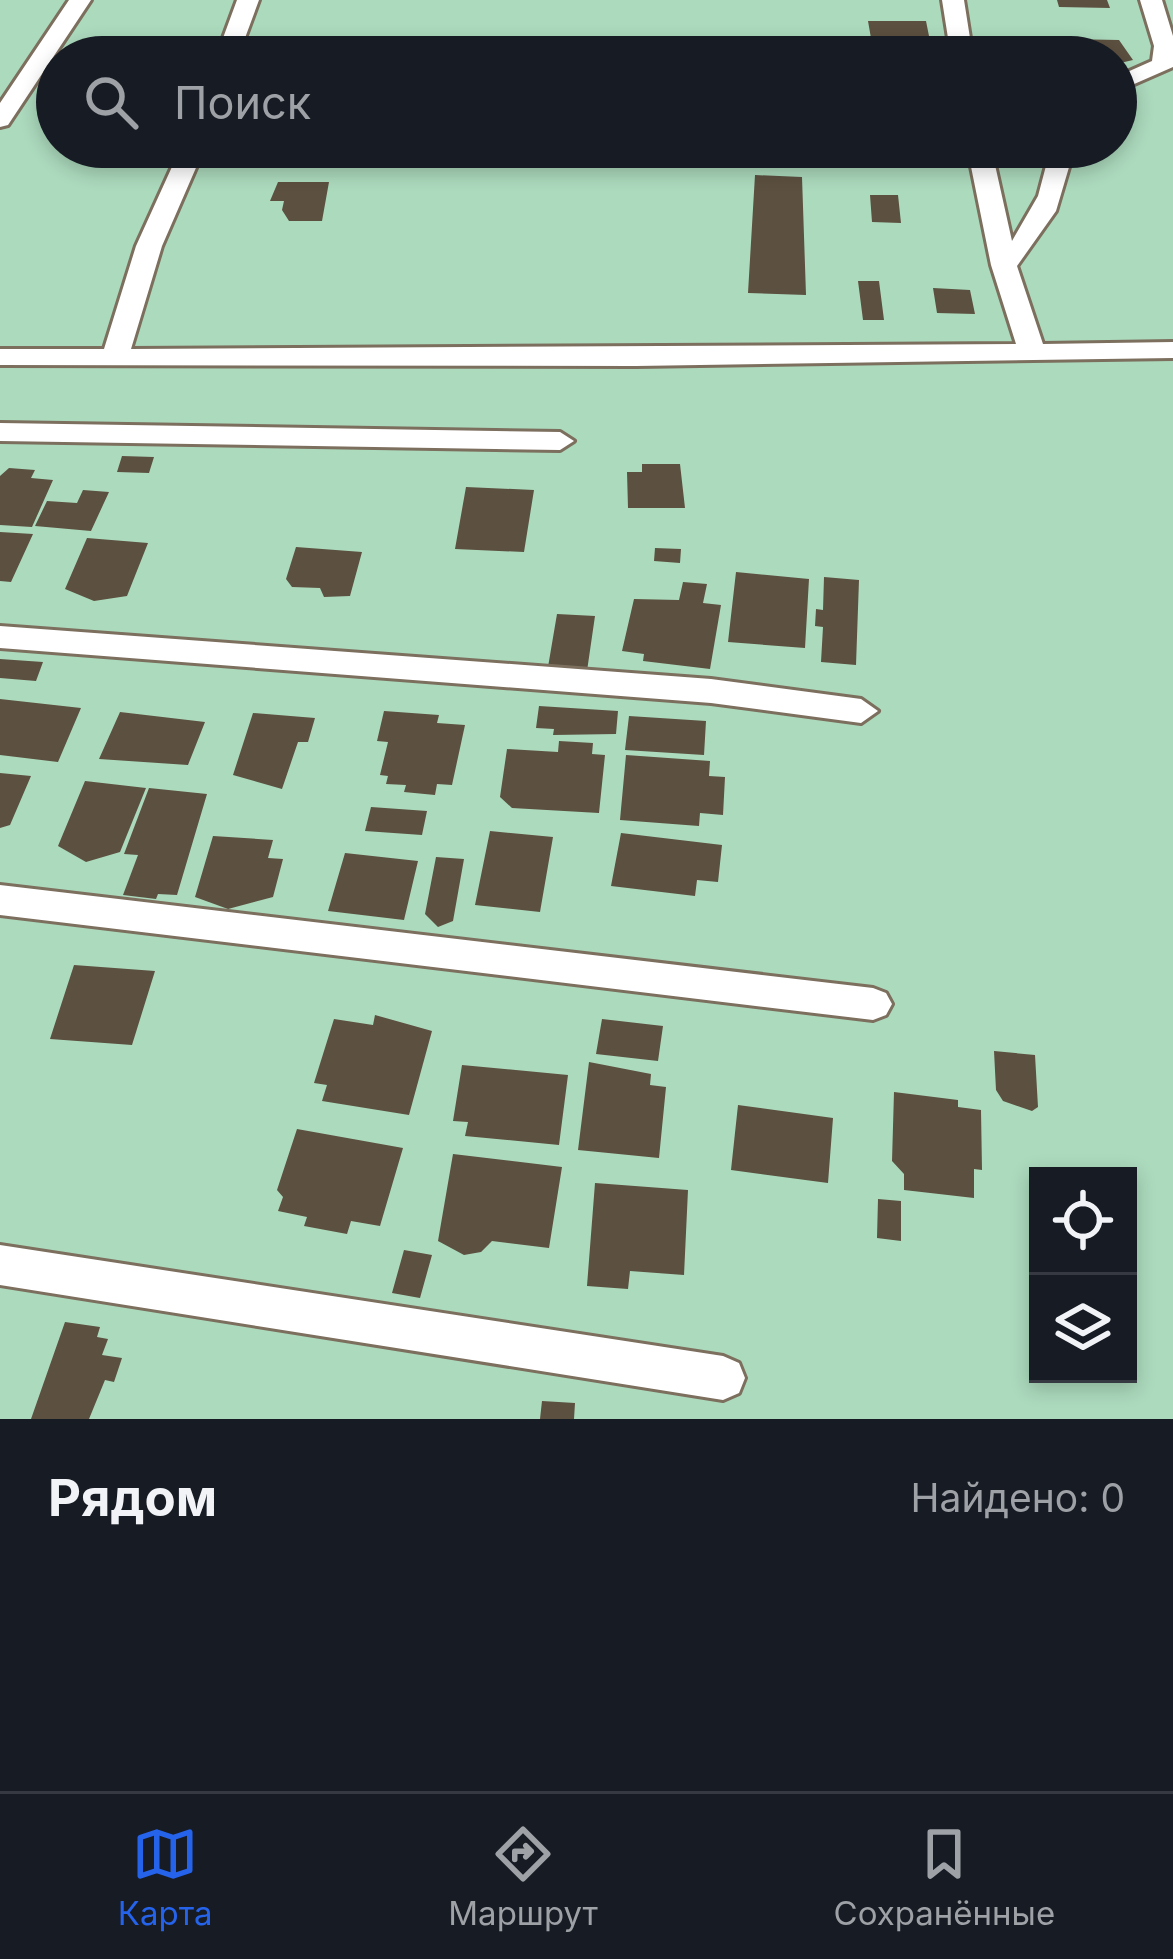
<!DOCTYPE html>
<html lang="ru">
<meta charset="utf-8">
<style>
:root{--surface:#171b24;--page:#242831;--text:#f1f3f6;--muted:#9ea1a6;--line:#363941;--accent:#2563eb}
body{margin:0;font-family:Inter,sans-serif;background:var(--page);color:var(--text)}
.controls{position:absolute;right:36px;bottom:36px;display:grid;overflow:hidden;border-radius:0px;box-shadow:0 6px 18px #0003}
.controls button{width:108px;height:108px;display:grid;place-items:center;padding:0;border:0;border-bottom:3px solid var(--line);background:var(--surface);color:var(--text);font:60px sans-serif}
.list{margin:0;padding:0;list-style:none}
h2{display:flex;justify-content:space-between;align-items:center;height:156px;margin:0;padding:0 48px;font-size:51px}
h2 small{font-size:39px;font-weight:400;color:var(--muted)}
.icon{flex:none;width:66px;height:66px;fill:none;stroke:currentColor;stroke-width:2;stroke-linecap:round;stroke-linejoin:round}
.map{position:relative;flex:none;width:1173px;height:1419px;overflow:hidden}
.search{position:absolute;background:var(--surface);box-shadow:0 6px 18px #0003;left:36px;right:36px;top:36px;height:132px;display:flex;align-items:center;gap:30px;box-sizing:border-box;padding:0 42px;border-radius:66px;color:var(--muted);font-size:45px}
.sheet{height:372px;background:var(--surface)}
nav{display:flex;justify-content:space-around;align-items:center;box-sizing:border-box;height:168px;border-top:3px solid var(--line);background:var(--surface);font-size:33px;color:var(--muted)}
nav a{display:grid;justify-items:center;gap:6px}
nav .on{color:var(--accent)}
.map>svg:first-child{display:block}
.green{fill:#acdabd;fill-rule:evenodd}
.building{fill:#5c5040}
.lines{fill:none;stroke-linecap:round;stroke-linejoin:round}
.street-casing{stroke:#7c6f5e;stroke-width:6}
.street{fill:#fff;fill-rule:evenodd}
</style>
<div class="map">
<svg width="1173" height="1419" viewBox="0 0 1173 1419">
<rect width="100%" height="100%" fill="#fbedd9"/>
<path class="green" d="M0,0H1173V1419H0ZM57,57H1116V147H57ZM1038,1176H1128V1374H1038Z"/>
<path class="building" d="M1057,0H1107L1110,8L1059,7Z
M868,21H926L929,36H917L915,46L877,45L872,44Z
M1068,39L1119,40L1133,60L1116,64V57H1073Z
M234,147H292L287,164L229,163Z
M804,147H859L862,165L805,164Z
M875,147H919L921,157L882,163Z
M755,175L802,177L806,295L748,293Z
M278,182H329L322,221H289L282,210L284,201H270Z
M870,195H898L901,223L872,222Z
M858,281H879L884,320H863Z
M933,288L970,290L975,314L937,313Z
M122,456L154,457L149,473L117,472Z
M642,464H680L685,508H628L627,472H642Z
M9,468L35,470L31,478L53,480L32,527L0,525V476Z
M466,487L534,490L524,552L455,549Z
M83,490L109,492L91,531L35,526L47,501L77,503Z
M0,532L33,534L11,582L0,581Z
M87,538L148,543L127,596L94,601L65,589Z
M296,547L362,552L350,596L324,597L320,588L292,587L286,579Z
M655,548L681,549L680,563L654,561Z
M736,572L809,579L805,648L728,642Z
M824,577L859,580L856,665L821,662L823,627L815,626L816,609L823,610Z
M683,582L707,584L703,603L721,605L710,669L643,661L644,654L622,651L634,599L679,600Z
M557,614L595,616L587,671L548,667Z
M0,659L43,662L36,681L0,678Z
M0,699L81,708L58,762L0,755Z
M539,706L618,711L616,734L553,735L554,729L536,728Z
M384,711L439,715L437,723L465,725L452,785L437,784L435,795L404,792L406,785L386,784L388,776L380,775L388,742L377,741Z
M120,712L205,722L188,765L99,759Z
M253,713L315,718L308,742H298L282,789L233,775Z
M629,716L706,721L704,755L625,750Z
M559,741L593,743L592,754L605,755L599,813L512,808L500,797L507,749L558,752Z
M626,755L710,761L709,776L725,777L723,815L700,813L699,826L620,820Z
M0,773L31,776L10,825L0,828Z
M85,781L146,788L120,852L86,862L58,846Z
M149,788L207,794L177,895L158,894L156,899L123,895L138,855L124,854Z
M371,807L427,811L422,835L365,831Z
M490,831L553,837L540,912L475,905Z
M621,833L722,845L718,882L697,880L695,896L611,886Z
M213,836L273,840L268,858L283,859L273,897L228,909L195,897Z
M345,853L418,861L404,920L328,911Z
M436,857L464,859L453,921L438,927L425,914Z
M74,965L155,971L132,1045L50,1039Z
M375,1015L432,1031L409,1115L322,1101L327,1085L314,1083L334,1019L373,1025Z
M602,1019L663,1026L658,1061L596,1054Z
M994,1051L1035,1055L1038,1107L1032,1111L1003,1101L996,1090Z
M589,1062L651,1074L650,1085L666,1087L659,1158L578,1150Z
M462,1065L568,1075L559,1145L465,1136L468,1122L453,1121Z
M894,1092L958,1100V1107L981,1110L982,1170L974,1169V1198L904,1190V1174L892,1161Z
M738,1105L833,1118L828,1183L731,1170Z
M297,1129L403,1148L380,1226L351,1221L347,1234L304,1226L307,1217L278,1211L283,1197L277,1190Z
M453,1154L562,1167L549,1248L492,1241L481,1252L464,1255L438,1241Z
M595,1183L688,1190L684,1275L630,1271L628,1289L587,1286Z
M878,1199L901,1201V1241L877,1238Z
M404,1250L432,1255L420,1298L392,1293Z
M65,1322L100,1327L97,1337L108,1339L102,1355L122,1358L114,1382L105,1380L89,1419H31Z
M542,1401L575,1403L574,1419H540Z"/>
<g class="lines">
<defs>
<path id="street" d="M69,0H91L8,125L0,127V103Z
M237,0H259L238,57H216Z
M942,0H964L973,57H951Z
M1140,0H1162L1173,36V67L1116,92V77L1152,61L1154,46Z
M181,147H205L162,246L131,349L1016,344L991,265L967,147H991L1012,241L1038,196L1051,147H1075L1056,211L1017,266L1043,344L1173,342V358L636,366L0,365V349H104L136,246Z
M0,423L560,432L574,441L560,450L0,441Z
M0,626L711,679L861,699L878,711L861,723L711,703L0,648Z
M0,885L873,988L886,993L892,1004L886,1015L873,1020L0,915Z
M0,1245L723,1356L739,1363L745,1378L739,1393L723,1400L0,1285Z"/>
</defs>
<use href="#street" class="street-casing"/>
<use href="#street" class="street"/>
</g>
</svg>
<div class="controls">
<button><svg class="icon" aria-label="locate" viewBox="0 0 24 24"><circle cx="12" cy="12" r="6"/><path d="M12 2v4M12 18v4M2 12h4M18 12h4"/></svg></button>
<button><svg class="icon" aria-label="layers" viewBox="0 0 24 24"><path d="M12 4l9 5-9 5-9-5zM3 14l9 5 9-5"/></svg></button>
</div>
<div class="search"><svg class="icon" aria-label="search" viewBox="0 0 24 24"><circle cx="10" cy="10" r="6"/><path d="M15 15l6 6"/></svg>Поиск</div>
</div>
<section class="sheet">
<h2>Рядом<small>Найдено: 0</small></h2>
<ul class="list">
</ul>
</section>
<nav>
<a class="on"><svg class="icon" aria-label="map" viewBox="0 0 24 24"><path d="M3 6l6-2 6 2 6-2v14l-6 2-6-2-6 2zM9 4v14M15 6v14"/></svg>Карта</a>
<a><svg class="icon" aria-label="directions" viewBox="0 0 24 24"><path d="M12 3l9 9-9 9-9-9zM9 14v-3h6M13 9l2 2-2 2"/></svg>Маршрут</a>
<a><svg class="icon" aria-label="saved" viewBox="0 0 24 24"><path d="M7 4h10v16l-5-4-5 4z"/></svg>Сохранённые</a>
</nav>
